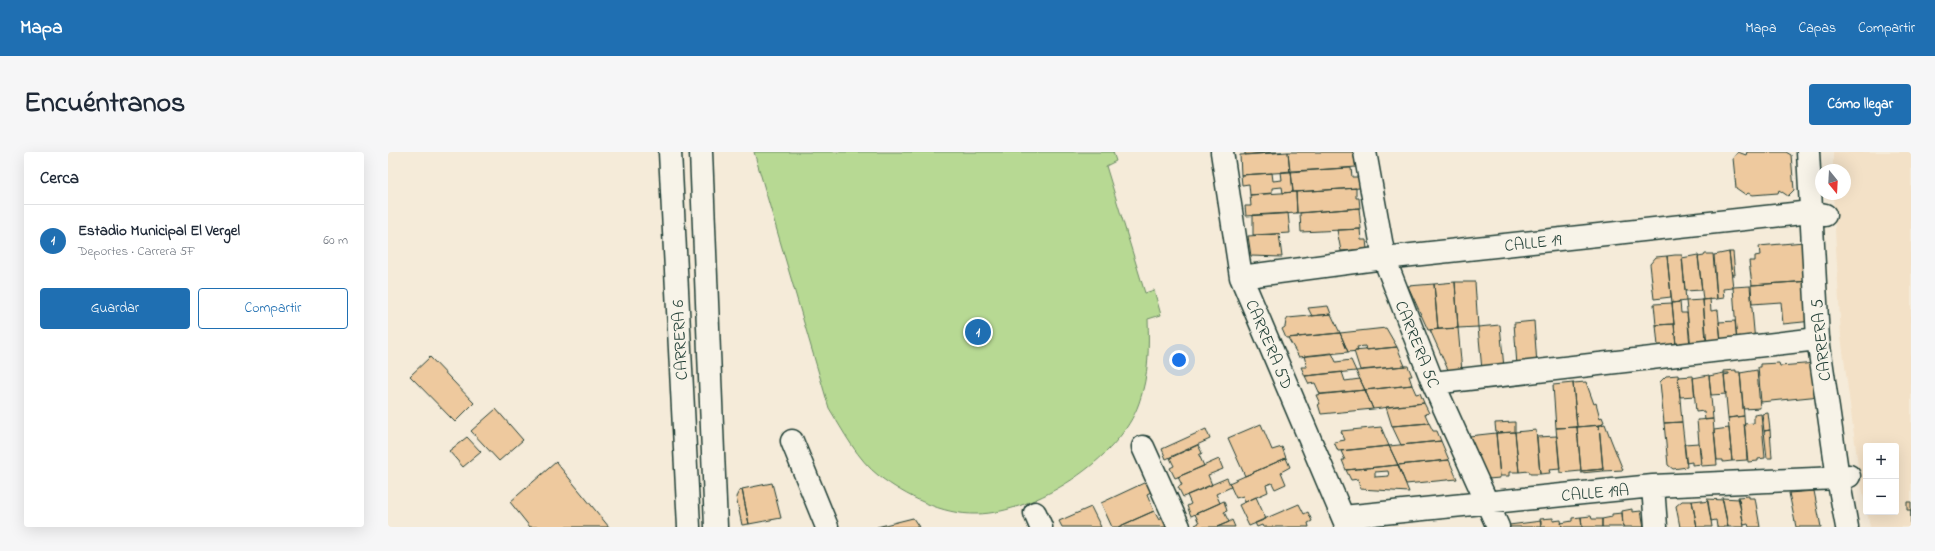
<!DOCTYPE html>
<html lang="es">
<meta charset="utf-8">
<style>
:root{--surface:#fff;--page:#f6f6f7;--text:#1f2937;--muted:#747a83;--line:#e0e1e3;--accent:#1f6fb2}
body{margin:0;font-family:"Indie Flower",sans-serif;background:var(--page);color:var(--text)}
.controls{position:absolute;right:12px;bottom:12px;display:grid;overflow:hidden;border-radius:4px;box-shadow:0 4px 16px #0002}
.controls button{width:36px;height:36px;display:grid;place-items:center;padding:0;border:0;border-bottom:1px solid var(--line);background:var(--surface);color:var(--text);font:20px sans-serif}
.compass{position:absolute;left:1427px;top:12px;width:36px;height:36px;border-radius:50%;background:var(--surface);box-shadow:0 4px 16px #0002;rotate:162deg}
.you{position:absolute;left:791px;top:208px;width:14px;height:14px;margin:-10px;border:3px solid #fff;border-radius:50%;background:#1a73e8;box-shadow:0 0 0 6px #1a73e833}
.badge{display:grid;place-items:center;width:26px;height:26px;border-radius:50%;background:var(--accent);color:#fff;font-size:13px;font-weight:700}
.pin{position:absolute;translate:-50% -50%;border:2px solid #fff;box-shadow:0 1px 4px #0006}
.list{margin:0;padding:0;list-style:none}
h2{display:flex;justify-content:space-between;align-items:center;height:52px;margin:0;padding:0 16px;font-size:17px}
h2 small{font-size:13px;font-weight:400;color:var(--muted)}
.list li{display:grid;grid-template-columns:26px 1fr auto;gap:12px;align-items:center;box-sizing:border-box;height:72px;padding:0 16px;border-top:1px solid var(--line)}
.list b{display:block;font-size:15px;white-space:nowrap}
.list p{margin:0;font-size:13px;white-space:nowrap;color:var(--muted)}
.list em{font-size:13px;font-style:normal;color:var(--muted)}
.actions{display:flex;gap:8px;padding:12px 16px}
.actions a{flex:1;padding:9px 0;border:1px solid var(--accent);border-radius:4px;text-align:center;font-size:14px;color:var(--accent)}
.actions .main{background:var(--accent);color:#fff}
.map{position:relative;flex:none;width:1523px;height:375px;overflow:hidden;border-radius:4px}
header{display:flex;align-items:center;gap:24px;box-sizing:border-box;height:56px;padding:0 20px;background:var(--accent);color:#fff}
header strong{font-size:19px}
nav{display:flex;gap:22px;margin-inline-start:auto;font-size:14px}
.intro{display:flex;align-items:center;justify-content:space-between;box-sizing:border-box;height:96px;padding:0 24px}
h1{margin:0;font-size:28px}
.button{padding:10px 18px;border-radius:4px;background:var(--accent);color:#fff;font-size:14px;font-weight:700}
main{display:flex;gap:24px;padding:0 24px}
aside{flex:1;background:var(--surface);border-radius:4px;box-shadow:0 4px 16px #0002}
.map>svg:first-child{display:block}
.built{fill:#f3e1c7}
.green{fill:#b7d993;stroke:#6b8b64}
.building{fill:#eec99e;stroke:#1f3d34;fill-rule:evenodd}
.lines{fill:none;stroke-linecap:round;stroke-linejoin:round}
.minor-casing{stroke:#1f3d34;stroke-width:25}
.tertiary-casing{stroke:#1f3d34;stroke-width:25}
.minor{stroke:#f7f3e8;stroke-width:22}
.tertiary{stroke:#f7f3e8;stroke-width:22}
.labels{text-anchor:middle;stroke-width:3;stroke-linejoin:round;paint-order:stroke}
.street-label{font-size:17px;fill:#1f3d34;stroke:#f7f3e8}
</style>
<header>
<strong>Mapa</strong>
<nav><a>Mapa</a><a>Capas</a><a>Compartir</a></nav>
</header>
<div class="intro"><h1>Encuéntranos</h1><a class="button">Cómo llegar</a></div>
<main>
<aside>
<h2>Cerca<small></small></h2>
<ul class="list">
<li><span class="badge">1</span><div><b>Estadio Municipal El Vergel</b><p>Deportes · Carrera 5F</p></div><em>60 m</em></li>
</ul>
<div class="actions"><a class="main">Guardar</a><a>Compartir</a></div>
</aside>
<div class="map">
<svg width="1523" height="375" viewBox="0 0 1523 375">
<rect width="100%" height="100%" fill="#f5ebd9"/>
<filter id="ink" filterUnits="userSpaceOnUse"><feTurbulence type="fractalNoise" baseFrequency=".025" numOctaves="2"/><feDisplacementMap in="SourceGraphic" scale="8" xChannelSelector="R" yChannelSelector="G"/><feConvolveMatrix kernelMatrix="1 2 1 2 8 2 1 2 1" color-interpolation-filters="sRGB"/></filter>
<g filter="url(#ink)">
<path class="built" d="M1445,0H1523V375H1482L1479,360H1508V294H1478V356L1471,321L1453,184L1445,42H1457V18H1445Z"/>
<path class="green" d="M366,0H725L728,9L718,14L757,141L766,138L773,163L760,167C761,195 761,223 751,251C732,307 647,361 589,362C554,363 518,344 491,324C470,308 455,279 441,256Z"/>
<path class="building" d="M857,0H894L857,3Z
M900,0H965L968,15L902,20Z
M900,0L902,20L853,23L852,3Z
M1350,0L1358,3L1359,0H1398L1403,3L1406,38L1400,44L1391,38L1390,41L1364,43L1360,41L1358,43L1348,36L1345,6Z
M963,16L964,25H970L972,36L905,40L903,19Z
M903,19L905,40L895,41L894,35L884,36V41L862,43L861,32L854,33L853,23L884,21L885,29L894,28L893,20Z
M968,36V46H971L972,56L909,61L908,40Z
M908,40L909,61L858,64L857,54H863L862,43Z
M971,56L973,77L913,80L912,61Z
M900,61L902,81L865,83V63Z
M972,77L973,88H978L979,97L953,99L949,78Z
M891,82L894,105L863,104L860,84Z
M1416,90L1423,129L1364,133L1361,109H1367V104L1372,103L1371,94Z
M1341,100L1345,136L1335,137L1336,146L1329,147L1326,103Z
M1341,100H1345L1347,123H1344Z
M1317,102H1325L1329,147L1315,148L1310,105L1316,104Z
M1287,103H1294L1298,149L1284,151L1279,104Z
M1310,103L1314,138L1297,139L1294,106Z
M1279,104L1283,145L1266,147L1262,112L1268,105Z
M1423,129L1425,169L1395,172L1393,150L1364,152L1363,133Z
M1067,130L1070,176L1050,177L1046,132Z
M1067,130H1087L1090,175L1070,176Z
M1046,132L1050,177L1040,178L1020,134Z
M1362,134L1367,190L1349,192L1345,135Z
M1322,147L1323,159L1330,158L1333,191L1318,190L1315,148Z
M1315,148L1319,192L1303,196L1298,149Z
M1292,150L1293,161H1299L1302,194L1288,193L1284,151Z
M1284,151L1286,172L1268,173L1266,152Z
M940,154L943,162L924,164L920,156Z
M943,162L952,181L898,186L894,177L897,175L898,169L900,166Z
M1146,169L1149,213L1129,214L1126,171Z
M1347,169L1349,190L1333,189L1331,170Z
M1286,172L1288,193L1270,194L1268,173Z
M1112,173L1116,216L1094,218L1090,175Z
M998,176L1009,195L978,198L977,194L969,195L970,199L960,200L952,181Z
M1070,176L1074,219L1061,220L1042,178Z
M952,181L960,200L911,205L900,186Z
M1009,195L1017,214L972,218L966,199Z
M944,201L948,210L963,208L968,219L917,224L913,215H919L916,204Z
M42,205L86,251L67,270L22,224Z
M1391,211L1392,214L1428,211L1432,244L1373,250L1370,215H1372V212Z
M1017,214H1020L1024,224H1021L1024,233L977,238L968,219Z
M1348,218V220H1352L1356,264L1340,266L1336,223L1341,222V221H1336V219Z
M1369,218L1372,256L1355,257L1352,221Z
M954,220L957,229L972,227L977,238L932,242L927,231L921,232L917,224Z
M1336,221L1338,242L1323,243L1321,224Z
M1290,223L1294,270L1276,271L1272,230L1278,224Z
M1321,223L1325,267L1317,268L1316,259L1308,260L1305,226Z
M1305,224L1307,244L1292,245L1290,225Z
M1198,230L1206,252L1208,251L1212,266L1214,265L1216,270L1214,271L1215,273L1189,275L1185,231Z
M1185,231L1189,275L1168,276L1165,233Z
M1024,233L1028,242L1032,241L1036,251L985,257L977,238Z
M977,238L985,257L933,262L930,252H932L928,243Z
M1036,251L1041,261L1037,262L1041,271L1004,274L998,255Z
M108,257L135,288L111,309L83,279Z
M1380,261L1382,278L1376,279L1374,262Z
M1373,262L1377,306L1370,307V309L1360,310L1356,272L1366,271V263Z
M1356,264L1359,308L1344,309L1340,266Z
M1325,267L1329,313L1313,314L1309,268Z
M1127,270V280L1108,281L1107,271Z
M1294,270L1299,315L1285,317L1280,313L1276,271Z
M1041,271L1045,279H1049L1053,289L1013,293L1004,274Z
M873,272L884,298L894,295L898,306L857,324L840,286Z
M1217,272L1223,288L1235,318L1215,319L1211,273Z
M1211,273L1215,317L1193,319L1189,275Z
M993,275L1001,294L950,299L946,290L957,288L953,279Z
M1189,275L1193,319L1172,321L1168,276Z
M1341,276L1344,309L1335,310V308H1329L1326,278Z
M818,277L822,287L778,307L774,297Z
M1148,278L1152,322H1142L1141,319L1131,320L1127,280Z
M1382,278L1384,306H1379L1376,279Z
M1127,280L1131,320H1121V324H1112L1108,281Z
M1108,281L1112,326L1100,327L1086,294H1083L1081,284Z
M1169,284L1172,317L1161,318L1162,321L1152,322L1149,285Z
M79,285L93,300L75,315L61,299Z
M1053,289L1061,308L1010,313L1001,294Z
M1311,291L1314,312L1304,313V310L1298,311L1296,292Z
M810,293L814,301L811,303L816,314L787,326L782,316L786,314L782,306Z
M1001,294L1010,313L958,318L954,308H957L953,299Z
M898,306L902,315L893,320L898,332L887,337L884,331L878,333L880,340L857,350L855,344L848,346L841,331Z
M831,307L835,317L820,323L824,333L795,345L790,335L794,333L790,325Z
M1061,308L1069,327L1018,332L1010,313Z
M168,310L221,375H142L122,350Z
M1010,313L1021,340L972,337L970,327L963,328L958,318ZM1000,319L1001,324L987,325V320Z
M1215,317V319L1193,321V319Z
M839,326L843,335L828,342L832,351L803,364L799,354L803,352L799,343Z
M758,330L763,340L759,342L766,359L730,375H724L713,351Z
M384,331L393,366L361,372L354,337Z
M354,338L361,372L354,373L348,345L351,339Z
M1426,339L1433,375H1408L1401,341Z
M1361,344V346H1367L1372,375H1361L1360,372L1356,373L1350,345Z
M868,345L878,367L861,374L851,353Z
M1334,346L1351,347L1356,375H1340Z
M1319,347L1335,348L1340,375H1329L1328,368L1323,369Z
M1314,348V350L1320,349L1324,375H1309L1304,349Z
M836,349L839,359L836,360L841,370L829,375H808L807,373L811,371L807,362Z
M1294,349H1304L1309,375H1292L1288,354Z
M1519,350H1523V375V358H1519Z
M911,352L916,362L920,360L924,369L920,371L921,375H875L874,373L869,375L867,371Z
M703,355L713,375H674L671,369Z
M1244,357V360L1253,359L1256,375H1235L1234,359Z
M766,359L771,368L775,366L779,375H730Z
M1234,361L1235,375H1214V367L1224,365V362Z
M1203,364L1204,367H1214V375H1194L1193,365Z
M1193,365L1194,375H1174L1173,371L1184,369V366Z
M525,366L531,375H489Z
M1165,366V369L1173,368L1174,375H1153L1152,367Z
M844,368L847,375H829L841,370Z
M1153,369V375H1122L1121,373Z"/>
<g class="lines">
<defs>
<path id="minor" d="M282,0L301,375
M313,0L328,375
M834,0L853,125L959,375
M977,0L996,106L1045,231L1110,375
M853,125L996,106L1423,60L1437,63
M1045,231L1430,187
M404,289L439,375
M755,295L791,375
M1265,334L1268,375
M647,361L653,375
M955,365L1265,334L1450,326L1461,324"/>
<path id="tertiary" d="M1420,0L1430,187L1450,326L1459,375"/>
</defs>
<use href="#minor" class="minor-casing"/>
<use href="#tertiary" class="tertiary-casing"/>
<use href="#minor" class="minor"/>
<use href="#tertiary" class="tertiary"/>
</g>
</g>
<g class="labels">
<g class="street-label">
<text transform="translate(1145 90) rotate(-6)" y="6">CALLE 19</text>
<text transform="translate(291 188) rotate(-93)" y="6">CARRERA 6</text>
<text transform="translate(1432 188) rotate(-96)" y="6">CARRERA 5</text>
<text transform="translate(882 192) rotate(67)" y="6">CARRERA 5D</text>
<text transform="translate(1030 192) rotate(68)" y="6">CARRERA 5C</text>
<text transform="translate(1207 340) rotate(-5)" y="6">CALLE 19A</text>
</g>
</g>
</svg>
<div class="controls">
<button>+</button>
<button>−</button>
</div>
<svg class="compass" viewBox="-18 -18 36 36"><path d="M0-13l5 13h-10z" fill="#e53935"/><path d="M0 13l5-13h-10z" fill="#747a83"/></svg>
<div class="you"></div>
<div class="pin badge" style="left:590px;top:180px">1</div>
</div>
</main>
